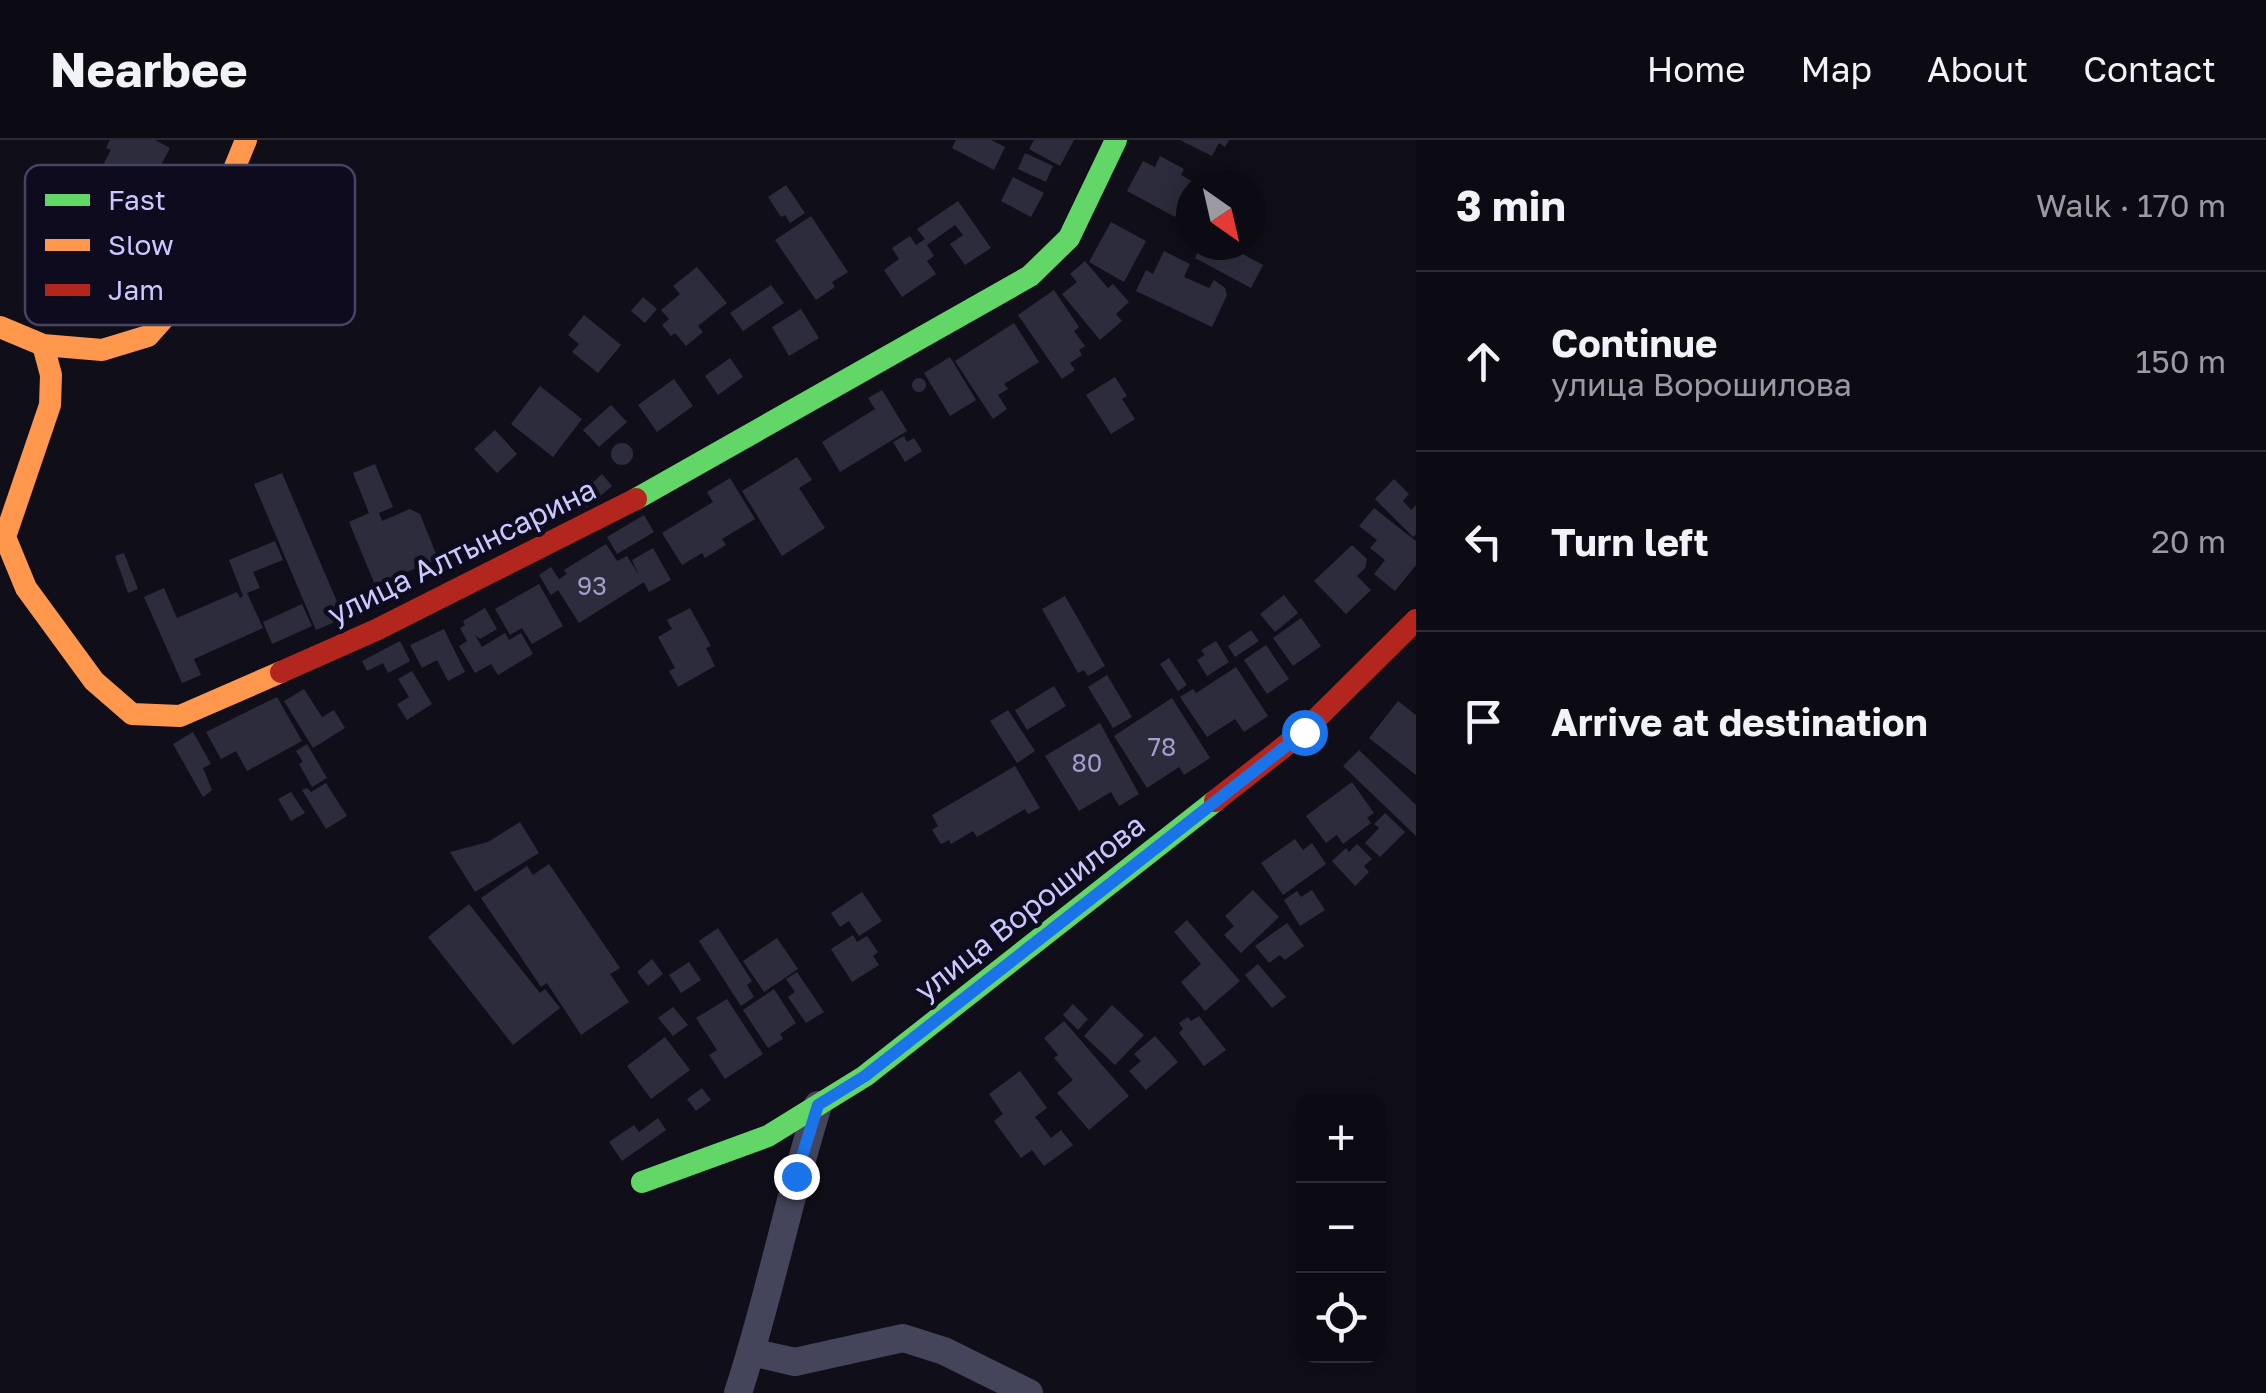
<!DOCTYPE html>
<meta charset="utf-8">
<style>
:root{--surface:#0c0b13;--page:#1a1921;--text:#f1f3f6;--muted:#9a9ba0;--line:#2c2b33}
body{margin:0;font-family:"Golos Text",sans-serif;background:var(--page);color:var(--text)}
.controls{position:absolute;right:30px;bottom:30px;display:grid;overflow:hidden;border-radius:20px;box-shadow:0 5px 25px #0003}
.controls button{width:90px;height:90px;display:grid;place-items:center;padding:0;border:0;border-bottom:2px solid var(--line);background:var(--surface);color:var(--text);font:50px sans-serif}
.compass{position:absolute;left:1176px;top:30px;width:90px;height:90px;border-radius:50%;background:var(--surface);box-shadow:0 5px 25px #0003;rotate:146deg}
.stop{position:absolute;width:30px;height:30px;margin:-22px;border:8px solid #1a73e8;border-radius:50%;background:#fff}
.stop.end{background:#1a73e8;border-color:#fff;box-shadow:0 2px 10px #0008}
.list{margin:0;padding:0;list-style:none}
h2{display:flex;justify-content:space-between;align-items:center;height:130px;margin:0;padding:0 40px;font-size:42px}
h2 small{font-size:32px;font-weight:400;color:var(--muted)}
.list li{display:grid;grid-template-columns:65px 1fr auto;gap:30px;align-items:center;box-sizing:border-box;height:180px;padding:0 40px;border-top:2px solid var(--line)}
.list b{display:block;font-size:38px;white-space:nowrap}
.list p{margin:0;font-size:32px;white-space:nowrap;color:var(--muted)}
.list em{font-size:32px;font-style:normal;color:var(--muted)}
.icon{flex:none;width:55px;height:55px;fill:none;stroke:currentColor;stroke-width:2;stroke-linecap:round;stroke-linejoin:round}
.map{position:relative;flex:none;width:1416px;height:1253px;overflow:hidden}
header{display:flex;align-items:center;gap:60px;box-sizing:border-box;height:140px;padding:0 50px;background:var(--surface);border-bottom:2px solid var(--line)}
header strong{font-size:48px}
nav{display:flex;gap:55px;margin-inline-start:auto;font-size:35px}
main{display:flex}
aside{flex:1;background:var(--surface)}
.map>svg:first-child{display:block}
.building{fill:#2d2c3c}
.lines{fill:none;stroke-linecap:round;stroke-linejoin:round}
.street{stroke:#44455a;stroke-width:28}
.fast{stroke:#63d668;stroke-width:22}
.slow{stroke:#ff974d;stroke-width:22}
.jam{stroke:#b3261e;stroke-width:22}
.route{stroke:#1a73e8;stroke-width:12}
.labels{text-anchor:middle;stroke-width:9;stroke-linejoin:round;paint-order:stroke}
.number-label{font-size:25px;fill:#a2a1ce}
.street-label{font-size:30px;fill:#c9c8ff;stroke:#0d0b1d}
.key{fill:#0d0b1d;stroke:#454461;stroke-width:2.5}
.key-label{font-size:28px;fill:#c9c8ff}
</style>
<header>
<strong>Nearbee</strong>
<nav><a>Home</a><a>Map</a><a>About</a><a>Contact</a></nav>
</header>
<main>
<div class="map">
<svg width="1416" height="1253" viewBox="0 0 1416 1253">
<rect width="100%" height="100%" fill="#100f19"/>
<path class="building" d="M110,0H155L170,8L149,48L104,23L111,10L106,8Z
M956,0H991L1005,7L994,30L952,8Z
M1034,0H1074L1060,26L1029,9Z
M1180,0H1229L1225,7L1219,3L1212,16Z
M1025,13L1053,26L1046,42L1018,29Z
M1160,16L1184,29L1181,35L1193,42L1175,77L1127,51L1143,21L1155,27Z
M1013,37L1044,53L1031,77L1001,61Z
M786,45L805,73L790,83L785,75L781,77L768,57Z
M958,61L991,108L965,125L950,104L963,95L955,85L927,105L934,116L927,121L936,134L902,157L884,130L899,119L892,108L910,96L916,105L925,99L917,89Z
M811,76L848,132L832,142L835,147L816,160L775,100Z
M1111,82L1146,101L1124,142L1089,122Z
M1201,105H1226L1263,125L1251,148L1195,118Z
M1164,111L1190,124L1184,137L1209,148L1214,140L1225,148L1227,155L1212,187L1136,151L1146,130L1153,134Z
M1085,121L1108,148L1113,144L1129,162L1116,174L1122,181L1100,200L1062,154L1077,142L1070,134Z
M697,127L727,163L698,186L703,192L686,206L675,193L671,196L662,185L669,179L661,170L680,154L673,146Z
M771,145L784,163L743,191L730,173Z
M1054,150L1079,187L1074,191L1085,206L1079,210L1082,215L1070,223L1075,230L1062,239L1018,175Z
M643,157L657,169L645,183L631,171Z
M801,169L819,198L789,216L772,187Z
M584,175L621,205L598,233L572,212L579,204L568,195Z
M1014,183L1039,222L1004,244L1008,249L998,255L1007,269L993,279L955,221Z
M950,217L976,260L950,276L924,233Z
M730,218L743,237L718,255L705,236Z
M1115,237L1127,256L1122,259L1135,279L1111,294L1086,255Z
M912 245a7 7 0 1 1 14 0a7 7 0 1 1-14 0Z
M674,239L693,266L657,292L638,265Z
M540,246L582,279L553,317L511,284Z
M882,250L907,291L840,332L822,302L875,269L868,258Z
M611,265L627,282L599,307L583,290Z
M495,290L517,314L497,333L474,309Z
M904,296L907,302L914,298L922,311L905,322L893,302Z
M611 314a11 11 0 1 1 22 0a11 11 0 1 1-22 0Z
M797,317L812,340L799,348L825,388L782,416L742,351Z
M375,324L393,367L379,373L382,381L410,369L420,374L438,419L375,445L349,382L369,373L353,333Z
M282,333L344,478L316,490L254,344Z
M602,334L612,346L586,368L571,350L584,340L589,346Z
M730,338L755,379L722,399L726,405L705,418L702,413L682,425L662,393L713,362L707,352Z
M1394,339L1409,354L1403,361L1411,370L1416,365V394L1413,397L1375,359Z
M1374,368L1416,401V425L1395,451L1374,434L1385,420L1370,408L1377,400L1359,386Z
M644,375L654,392L617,414L607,397Z
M275,401L283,420L253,432L260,448L247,453L263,488L194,519L201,535L182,543L144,457L164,448L177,478L237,452L240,458L243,456L229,420Z
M606,404L617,421L627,416L639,435L632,420L653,408L671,440L649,452L644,442L579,483L558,450L551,455L539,435L551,427L559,439L567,434L564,430Z
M1352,405L1367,419L1365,428L1357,436L1371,450L1346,474L1314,441Z
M124,413L138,449L128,453L115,416Z
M539,444L563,486L532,504L522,488L510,495L495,469Z
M1284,455L1298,473L1275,492L1260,474Z
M1065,456L1105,526L1088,536L1084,530L1078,533L1042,469Z
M302,464L312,486L272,504L263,482Z
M485,468L497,489L480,499L475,495L482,507L505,493L509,500L521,493L533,514L498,535L491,524L475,533L459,506L467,501L460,488L465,485L463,481Z
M690,468L711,506L706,508L715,526L678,547L669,531L675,528L658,497L672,489L667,480Z
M1301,478L1321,506L1293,526L1273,498Z
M444,489L465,532L448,541L437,520L422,528L410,505Z
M1251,490L1259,501L1235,517L1228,506Z
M400,501L410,521L388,533L383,523L367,531L362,521Z
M1216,501L1229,522L1207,536L1197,520L1205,515L1201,510Z
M1266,505L1289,539L1267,554L1244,520Z
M1169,518L1187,545L1178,551L1160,524Z
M1236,527L1268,576L1244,592L1235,579L1207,597L1180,557L1193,549L1196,553Z
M412,531L432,564L407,580L397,564L409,557L398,539Z
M1107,535L1132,577L1113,588L1088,547Z
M1054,546L1066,566L1027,590L1015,570Z
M304,549L322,577L334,570L345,588L313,608L284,561Z
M277,557L302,601L247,631L236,611L221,619L206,592Z
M1172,558L1210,618L1184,635L1179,627L1147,648L1114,596Z
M1398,561L1416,575V635L1369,598Z
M1008,570L1035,611L1017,623L990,581Z
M1100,583L1139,654L1119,666L1111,652L1079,671L1045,616Z
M193,592L211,624L203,628L212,650L203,657L173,604Z
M307,604L327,638L312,647L299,624L303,622L296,611Z
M1359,610L1416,665V696L1343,626Z
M1015,626L1040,668L1028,674L1025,669L977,697L973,691L951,704L949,700L941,704L932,690L938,686L932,675Z
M1352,642L1374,673L1367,678L1371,683L1343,704L1337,695L1326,703L1306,676Z
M326,643L347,676L326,689L302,650L307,648L311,652Z
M291,652L305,673L291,681L278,659Z
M1385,673L1405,692L1380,717L1365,703L1379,688L1374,684Z
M520,682L539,713L475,752L450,712L488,702Z
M1295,699L1303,710L1312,703L1326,724L1283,755L1261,723Z
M1357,704L1372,719L1364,726L1369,732L1355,746L1332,721L1346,708L1349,712Z
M549,724L620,828L610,834L629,862L581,895L547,843L541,847L481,758L527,726L533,735Z
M1253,750L1279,777L1241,813L1224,795L1234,786L1225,776Z
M1312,750L1325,770L1300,786L1284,760L1297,751L1301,757Z
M862,752L882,781L859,796L849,781L840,787L831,773Z
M469,764L540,853L545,849L560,868L513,905L428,797Z
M1187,780L1240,841L1205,871L1181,842L1201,824L1174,792Z
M1287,783L1304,806L1285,820L1280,815L1269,823L1255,806Z
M718,788L752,841L747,845L754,857L741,866L699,801Z
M853,795L857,802L867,796L878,812L873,816L879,825L852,842L831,809Z
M777,798L798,829L764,852L743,821Z
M652,819L663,834L648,846L637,832Z
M689,822L701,840L681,853L669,835Z
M1258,824L1286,857L1272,868L1245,835Z
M797,832L824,872L806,883L788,857L795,852L786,839Z
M774,849L796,883L780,894L783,899L768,908L743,870Z
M727,859L763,914L725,939L709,915L717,910L696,878Z
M1073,864L1088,879L1078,890L1063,875Z
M1112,865L1144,895L1115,925L1084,896Z
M673,867L688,885L673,896L658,878Z
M1199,876L1226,910L1204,926L1179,893L1183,889L1179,883L1188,877L1191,881Z
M1064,881L1129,956L1089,990L1057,953L1073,940L1054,918L1058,915L1044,898Z
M1155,896L1178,922L1146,950L1129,931L1141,921L1134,914Z
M665,897L690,930L651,959L627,926Z
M1020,931L1047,968L1035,977L1051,998L1061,990L1073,1005L1044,1026L1032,1010L1021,1018L994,981L1003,974L989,954Z
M702,948L711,960L696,971L687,959Z
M658,978L666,990L622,1021L609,1002L634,985L639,992Z"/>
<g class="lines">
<path class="street" d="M751,1212L795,1222L903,1198L944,1211L1029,1253
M738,1253C769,1159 788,1060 818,965"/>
<path class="fast" d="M636,359L1030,136L1069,98L1116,0
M642,1042L768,996L865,936L1215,661"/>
<path class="slow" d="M0,187L43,205L102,210L148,196L181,159L246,0
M43,205L51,235L50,265L5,397L26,448L94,541L132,574L180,576L281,532"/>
<path class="jam" d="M281,532L376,490L636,359
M1215,661L1304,591L1416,480"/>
</g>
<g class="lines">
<path class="route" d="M796,1036L818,965L865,936L1304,592"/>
</g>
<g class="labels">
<g class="number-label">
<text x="592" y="455">93</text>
<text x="1162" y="616">78</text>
<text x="1087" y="632">80</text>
</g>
<g class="street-label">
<text transform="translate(462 412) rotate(-26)" y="10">улица Алтынсарина</text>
<text transform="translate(1030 768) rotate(-38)" y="10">улица Ворошилова</text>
</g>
</g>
<rect x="25" y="25" width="330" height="160" rx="15" class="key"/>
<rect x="45" y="54" width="45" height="12" fill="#63d668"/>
<rect x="45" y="99" width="45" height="12" fill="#ff974d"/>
<rect x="45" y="144" width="45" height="12" fill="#b3261e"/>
<g class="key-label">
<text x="108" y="70">Fast</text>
<text x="108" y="115">Slow</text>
<text x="108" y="160">Jam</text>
</g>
</svg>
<div class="controls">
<button>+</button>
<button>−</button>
<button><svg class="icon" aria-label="locate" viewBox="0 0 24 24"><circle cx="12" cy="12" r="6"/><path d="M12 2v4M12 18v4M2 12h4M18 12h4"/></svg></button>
</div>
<svg class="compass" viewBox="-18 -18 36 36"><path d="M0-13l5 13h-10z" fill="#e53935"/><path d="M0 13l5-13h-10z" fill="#9a9ba0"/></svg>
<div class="stop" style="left:1304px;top:592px"></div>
<div class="stop end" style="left:796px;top:1036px"></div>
</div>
<aside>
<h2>3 min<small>Walk · 170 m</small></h2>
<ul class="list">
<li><svg class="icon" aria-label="ahead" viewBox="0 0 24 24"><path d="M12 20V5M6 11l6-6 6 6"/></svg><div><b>Continue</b><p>улица Ворошилова</p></div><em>150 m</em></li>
<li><svg class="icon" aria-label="left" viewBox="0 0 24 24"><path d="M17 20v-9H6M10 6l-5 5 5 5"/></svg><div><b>Turn left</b></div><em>20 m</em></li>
<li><svg class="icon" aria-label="arrive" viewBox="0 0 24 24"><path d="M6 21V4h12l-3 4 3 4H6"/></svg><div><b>Arrive at destination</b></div></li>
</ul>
</aside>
</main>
